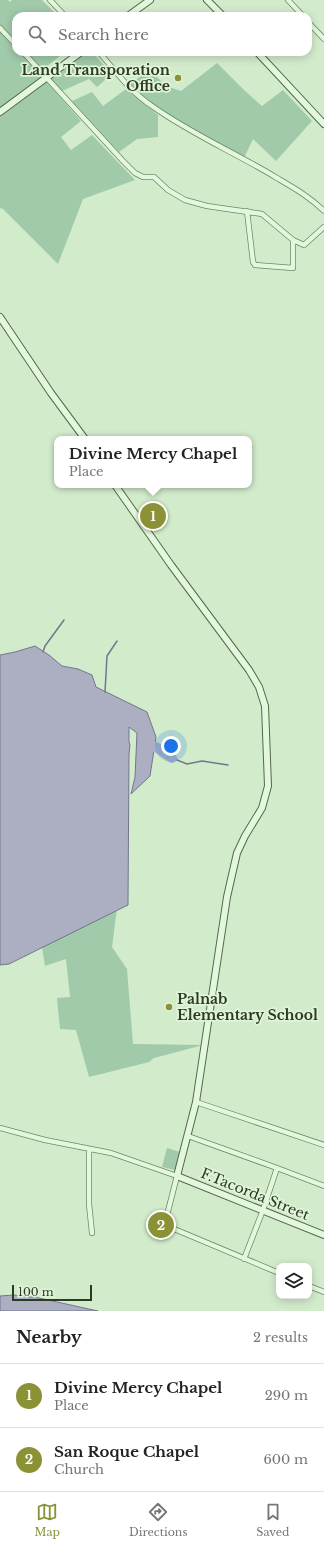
<!DOCTYPE html>
<style>
:root{--surface:#fff;--page:#f6f6f6;--text:#222;--muted:#767676;--line:#e0e0e0;--accent:#8a9235}
body{margin:0;font-family:"Libre Baskerville",serif;background:var(--page);color:var(--text)}
.controls{position:absolute;right:12px;bottom:12px;display:grid;overflow:hidden;border-radius:8px;box-shadow:0 2px 10px #0003}
.controls button{width:36px;height:36px;display:grid;place-items:center;padding:0;border:0;border-bottom:1px solid var(--line);background:var(--surface);color:var(--text);font:20px sans-serif}
.scale{position:absolute;left:12px;bottom:10px;width:80px;box-sizing:border-box;padding-left:4px;border:2px solid #2c3a22;border-top:0;font-size:11px;line-height:14px;white-space:nowrap;color:#2c3a22;-webkit-text-stroke:3px #dff4da;paint-order:stroke}
.you{position:absolute;left:171px;top:746px;width:14px;height:14px;margin:-10px;border:3px solid #fff;border-radius:50%;background:#1a73e8;box-shadow:0 0 0 6px #1a73e833}
.badge{display:grid;place-items:center;width:26px;height:26px;border-radius:50%;background:var(--accent);color:#fff;font-size:13px;font-weight:700}
.pin{position:absolute;translate:-50% -50%;border:2px solid #fff;box-shadow:0 1px 4px #0006}
.popup{position:absolute;left:54px;top:436px;width:198px;height:52px;box-sizing:border-box;display:grid;place-content:center;border-radius:8px;background:var(--surface);filter:drop-shadow(0 1px 3px #0005);font-size:13px;white-space:nowrap;color:var(--muted)}
.popup b{font-size:15px;color:var(--text)}
.popup::after{content:'';position:absolute;left:50%;top:100%;margin-left:-8px;border:8px solid transparent;border-top-color:var(--surface)}
.list{margin:0;padding:0;list-style:none}
h2{display:flex;justify-content:space-between;align-items:center;height:52px;margin:0;padding:0 16px;font-size:17px}
h2 small{font-size:13px;font-weight:400;color:var(--muted)}
.list li{display:grid;grid-template-columns:26px 1fr auto;gap:12px;align-items:center;box-sizing:border-box;height:64px;padding:0 16px;border-top:1px solid var(--line)}
.list b{display:block;font-size:15px;white-space:nowrap}
.list p{margin:0;font-size:13px;white-space:nowrap;color:var(--muted)}
.list em{font-size:13px;font-style:normal;color:var(--muted)}
.icon{flex:none;width:22px;height:22px;fill:none;stroke:currentColor;stroke-width:2;stroke-linecap:round;stroke-linejoin:round}
.map{position:relative;flex:none;width:324px;height:1311px;overflow:hidden}
.search{position:absolute;background:var(--surface);box-shadow:0 2px 10px #0003;left:12px;right:12px;top:12px;height:44px;display:flex;align-items:center;gap:10px;box-sizing:border-box;padding:0 14px;border-radius:12px;color:var(--muted);font-size:15px}
.sheet{height:180px;background:var(--surface)}
nav{display:flex;justify-content:space-around;align-items:center;box-sizing:border-box;height:56px;border-top:1px solid var(--line);background:var(--surface);font-size:11px;color:var(--muted)}
nav a{display:grid;justify-items:center;gap:2px}
nav .on{color:var(--accent)}
.map>svg:first-child{display:block}
.green{fill:#a0caa9}
.water{fill:#abafc1;stroke:#72768f}
.lines{fill:none;stroke-linecap:round;stroke-linejoin:round}
.stream{stroke:#72768f;stroke-width:1.5}
.river{stroke:#abafc1;stroke-width:10}
.street-casing{stroke:#6f8860;stroke-width:6}
.secondary-casing{stroke:#536a43;stroke-width:8}
.street{stroke:#e3f7de;stroke-width:4.5}
.secondary{stroke:#e3f7de;stroke-width:6}
.poi-dot{fill:#8a9235;stroke:#dff4da;stroke-width:1.5}
.labels{text-anchor:middle;stroke-width:3.5;stroke-linejoin:round;paint-order:stroke}
.poi-label{font-size:14px;font-weight:bold;fill:#2c3a22;stroke:#dff4da;text-anchor:end}
.street-label{font-size:14px;fill:#2c3a22;stroke:#dff4da}
</style>
<div class="map">
<svg width="324" height="1311" viewBox="0 0 324 1311">
<rect width="100%" height="100%" fill="#d2eccb"/>
<path class="green" d="M0,0H8L10,2L12,0H42L58,16H16V52H65L41,71L45,76L77,52H92L112,74L97,87L89,79L62,91L45,77L0,110Z
M217,63L244,90L262,106L283,90L312,121L276,161L253,139L244,158L151,106L128,85L150,70L166,86L181,91Z
M45,80L81,121L61,137L71,150L92,135L135,180L83,199L58,264L3,209L0,208V114Z
M126,89L158,115V137L137,139L119,152L72,101L92,92L103,106Z
M117,908L112,947L127,969L133,1044L203,1045L154,1058L149,1062L89,1077L76,1030L60,1029L57,998L70,997L66,959L45,966L42,947Z
M167,1148L180,1152L175,1170L162,1167Z"/>
<path class="water" d="M35,646L49,655L62,666L78,669L92,675L96,687L147,712L156,737L150,776L131,794L135,777L137,733L129,727V742L130,745L129,754L128,905L9,964L0,965V655L15,652Z
M14,1295L39,1298L98,1311H0V1296Z"/>
<g class="lines">
<path class="stream" d="M43,652L45,646L64,620
M105,692L107,656L117,641
M172,758L187,764L202,761L228,765"/>
<path class="river" d="M146,740L150,747H156L172,758"/>
<defs>
<path id="street" d="M50,0L65,16
M288,0L303,16
M308,22L324,39
M0,28L16,45
M23,52L123,161L135,173L143,177H154L168,190L185,200L207,206L262,214L293,240L304,245L324,227
M99,52C115,71 131,92 152,106C191,134 236,153 277,178C294,188 310,197 324,211
M247,211L253,262L255,265L293,268V240
M196,1102L324,1145
M0,1128L45,1140L111,1153L177,1176L166,1219L167,1226L279,1273
M188,1136L277,1168L324,1186
M90,1149L89,1153V1204L92,1233
M244,1259L263,1210L277,1168
M309,1286L324,1292"/>
<path id="secondary" d="M207,0L223,16
M128,16L150,0
M257,52L324,124
M0,112L81,52
M0,317L51,393L85,439
M115,485L171,565L249,670L259,687L265,706L268,786L262,808L245,836L237,853L227,897L196,1102L177,1176L324,1235"/>
</defs>
<use href="#street" class="street-casing"/>
<use href="#secondary" class="secondary-casing"/>
<use href="#street" class="street"/>
<use href="#secondary" class="secondary"/>
</g>
<g class="poi-dot">
<circle cx="178" cy="78" r="4"/>
<circle cx="169" cy="1007" r="4"/>
</g>
<g class="labels">
<g class="poi-label">
<text x="170" y="75">Land Transporation<tspan x="170" dy="16">Office</tspan></text>
<text x="177" y="1004" text-anchor="start">Palnab<tspan x="177" dy="16">Elementary School</tspan></text>
</g>
<g class="street-label">
<text transform="translate(255 1194) rotate(22)" y="5">F.Tacorda Street</text>
</g>
</g>
</svg>
<div class="controls">
<button><svg class="icon" aria-label="layers" viewBox="0 0 24 24"><path d="M12 4l9 5-9 5-9-5zM3 14l9 5 9-5"/></svg></button>
</div>
<div class="scale">100 m</div>
<div class="you"></div>
<div class="pin badge" style="left:153px;top:516px">1</div>
<div class="popup"><b>Divine Mercy Chapel</b>Place</div>
<div class="pin badge" style="left:161px;top:1225px">2</div>
<div class="search"><svg class="icon" aria-label="search" viewBox="0 0 24 24"><circle cx="10" cy="10" r="6"/><path d="M15 15l6 6"/></svg>Search here</div>
</div>
<section class="sheet">
<h2>Nearby<small>2 results</small></h2>
<ul class="list">
<li><span class="badge">1</span><div><b>Divine Mercy Chapel</b><p>Place</p></div><em>290 m</em></li>
<li><span class="badge">2</span><div><b>San Roque Chapel</b><p>Church</p></div><em>600 m</em></li>
</ul>
</section>
<nav>
<a class="on"><svg class="icon" aria-label="map" viewBox="0 0 24 24"><path d="M3 6l6-2 6 2 6-2v14l-6 2-6-2-6 2zM9 4v14M15 6v14"/></svg>Map</a>
<a><svg class="icon" aria-label="directions" viewBox="0 0 24 24"><path d="M12 3l9 9-9 9-9-9zM9 14v-3h6M13 9l2 2-2 2"/></svg>Directions</a>
<a><svg class="icon" aria-label="saved" viewBox="0 0 24 24"><path d="M7 4h10v16l-5-4-5 4z"/></svg>Saved</a>
</nav>
